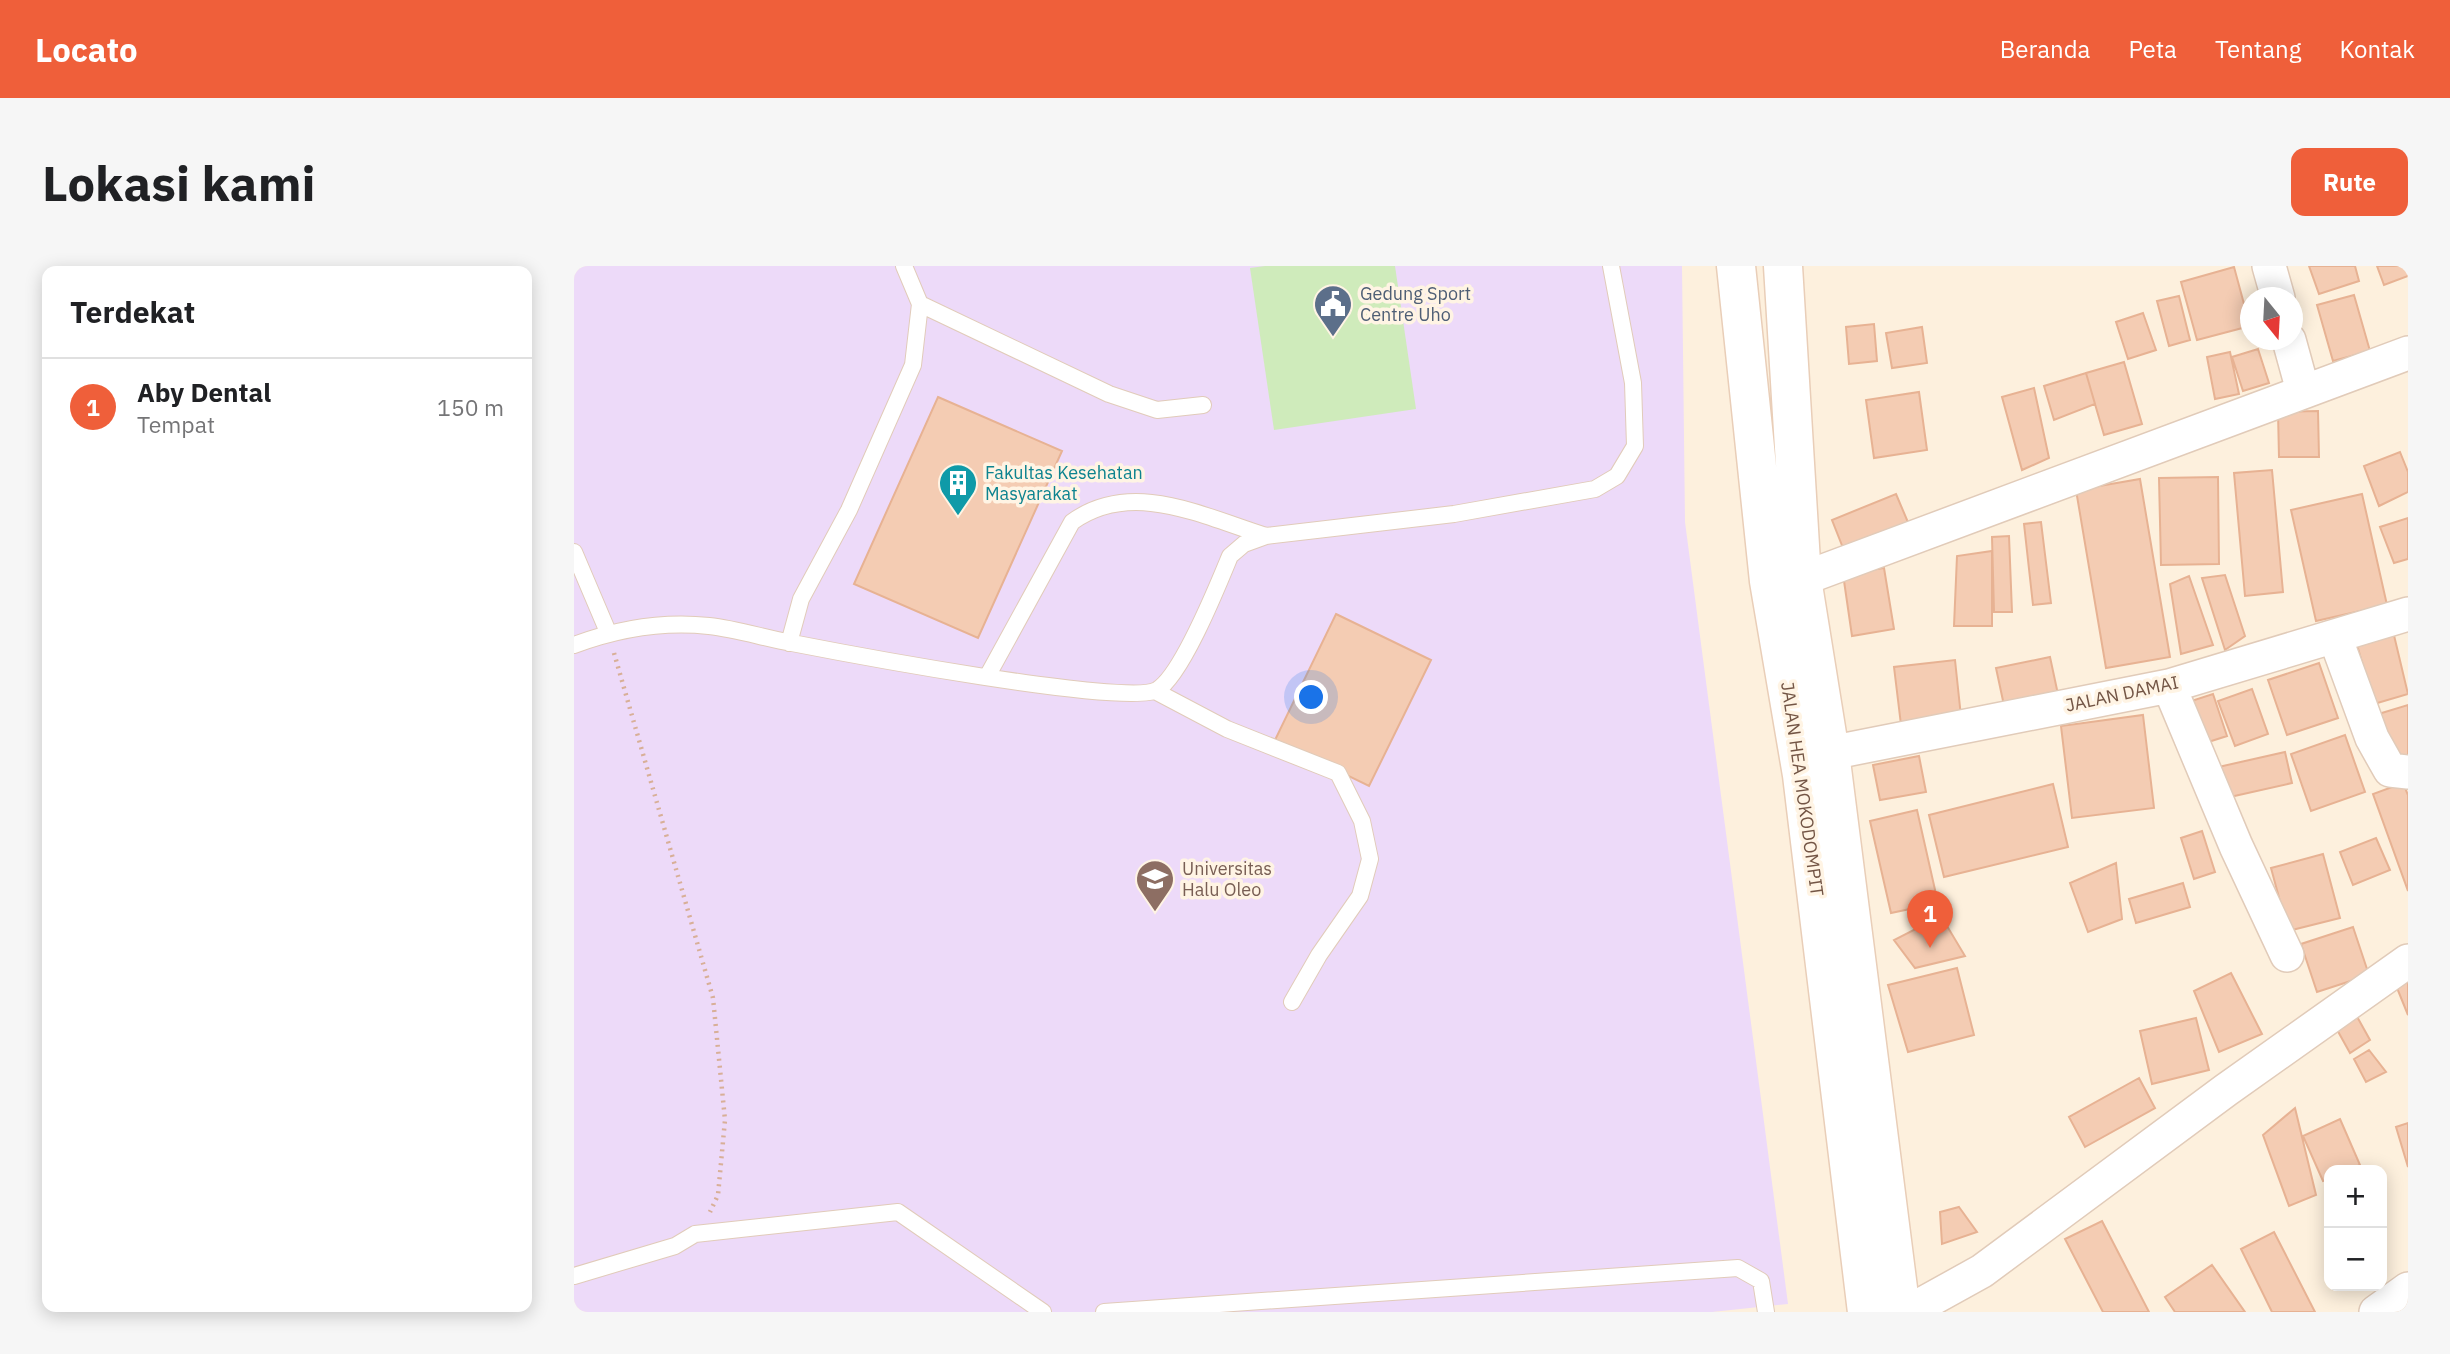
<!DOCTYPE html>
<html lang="id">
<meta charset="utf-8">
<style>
:root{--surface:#fff;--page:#f6f6f6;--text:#202124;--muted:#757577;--line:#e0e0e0;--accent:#ef5f3a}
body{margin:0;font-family:"IBM Plex Sans",sans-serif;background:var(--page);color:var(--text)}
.controls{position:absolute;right:21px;bottom:21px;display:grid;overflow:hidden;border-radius:14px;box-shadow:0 4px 18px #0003}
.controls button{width:63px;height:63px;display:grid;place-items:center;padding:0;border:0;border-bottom:2px solid var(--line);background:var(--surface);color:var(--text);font:35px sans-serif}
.compass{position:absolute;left:1666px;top:21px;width:63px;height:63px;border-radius:50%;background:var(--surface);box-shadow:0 4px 18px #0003;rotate:162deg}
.you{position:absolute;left:738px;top:432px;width:24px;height:24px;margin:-18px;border:5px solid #fff;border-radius:50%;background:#1a73e8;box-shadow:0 0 0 10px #1a73e833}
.badge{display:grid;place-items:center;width:46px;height:46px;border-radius:50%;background:var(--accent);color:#fff;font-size:23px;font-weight:700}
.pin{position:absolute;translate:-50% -58px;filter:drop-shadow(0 2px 4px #0008)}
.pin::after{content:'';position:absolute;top:37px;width:24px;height:21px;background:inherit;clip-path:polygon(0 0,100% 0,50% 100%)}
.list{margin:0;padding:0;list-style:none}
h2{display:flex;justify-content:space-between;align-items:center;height:91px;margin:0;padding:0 28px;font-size:30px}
h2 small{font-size:23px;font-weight:400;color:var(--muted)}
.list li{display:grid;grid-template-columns:46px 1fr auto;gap:21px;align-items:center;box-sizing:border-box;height:98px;padding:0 28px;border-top:2px solid var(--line)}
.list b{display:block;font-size:26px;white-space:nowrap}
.list p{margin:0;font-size:23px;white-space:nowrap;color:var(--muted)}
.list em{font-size:23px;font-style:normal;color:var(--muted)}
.map{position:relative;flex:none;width:1834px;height:1046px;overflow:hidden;border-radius:14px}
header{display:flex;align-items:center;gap:42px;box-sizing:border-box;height:98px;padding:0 35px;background:var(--accent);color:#fff}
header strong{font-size:33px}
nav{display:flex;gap:38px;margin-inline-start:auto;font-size:24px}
.intro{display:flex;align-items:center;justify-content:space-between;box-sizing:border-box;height:168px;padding:0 42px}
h1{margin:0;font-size:49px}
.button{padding:18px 32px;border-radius:14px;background:var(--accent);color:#fff;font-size:24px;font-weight:700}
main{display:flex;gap:42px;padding:0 42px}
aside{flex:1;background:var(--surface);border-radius:14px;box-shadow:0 4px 18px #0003}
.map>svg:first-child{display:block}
.education{fill:#eddaf9}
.green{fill:#cfebbb}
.building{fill:#f4ccb3;stroke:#e7b293;stroke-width:2}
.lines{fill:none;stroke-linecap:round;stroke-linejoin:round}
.lane-casing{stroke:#e1cbb9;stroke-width:18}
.street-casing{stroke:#e1cbb9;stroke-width:36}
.secondary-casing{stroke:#e9ceb8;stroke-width:41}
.path{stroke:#d8af97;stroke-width:4.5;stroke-dasharray:2 5;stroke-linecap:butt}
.lane{stroke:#fff;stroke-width:16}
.street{stroke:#fff;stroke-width:33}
.secondary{stroke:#fff;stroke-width:38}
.labels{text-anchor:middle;stroke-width:7;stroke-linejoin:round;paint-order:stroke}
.service-label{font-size:18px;fill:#4e5e75;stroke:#fff4e4;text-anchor:start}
.culture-label{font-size:18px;fill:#0d838f;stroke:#fff4e4;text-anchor:start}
.street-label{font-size:18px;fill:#735545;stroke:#fff4e4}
.education-label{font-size:18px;fill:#785e54;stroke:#fff4e4;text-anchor:start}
</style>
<header>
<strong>Locato</strong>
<nav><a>Beranda</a><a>Peta</a><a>Tentang</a><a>Kontak</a></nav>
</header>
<div class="intro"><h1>Lokasi kami</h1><a class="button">Rute</a></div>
<main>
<aside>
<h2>Terdekat<small></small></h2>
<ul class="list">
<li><span class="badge">1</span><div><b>Aby Dental</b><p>Tempat</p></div><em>150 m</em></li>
</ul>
</aside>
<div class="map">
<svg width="1834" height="1046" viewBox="0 0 1834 1046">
<rect width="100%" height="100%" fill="#fdf0dd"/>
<path class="education" d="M0,0H1108L1111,256L1214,1038L1138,1046H0Z"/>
<path class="green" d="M691,0H821L842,143L700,164L676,2Z"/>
<path class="building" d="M1735,0H1781L1785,15L1745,28Z
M1803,0H1834V10L1810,19Z
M1660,1L1676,60L1623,74L1607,16Z
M1780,29L1796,85L1759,95L1743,39Z
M1605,30L1616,74L1595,80L1583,35Z
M1569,47L1582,84L1554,93L1542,56Z
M1300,58L1303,95L1275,98L1272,61Z
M1348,61L1353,97L1318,102L1312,67Z
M1684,83L1695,117L1669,125L1658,91Z
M1656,86L1665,128L1641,133L1633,91Z
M1550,96L1568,158L1530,169L1512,107Z
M1512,107L1521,138L1480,154L1470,120Z
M1460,122L1475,192L1448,204L1428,131Z
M1345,126L1353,184L1300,192L1292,134Z
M364,131L488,185L404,372L280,318Z
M1744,145L1745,191H1705L1704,146Z
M1826,186L1834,206V226L1805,240L1790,200Z
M1698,204L1709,326L1671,330L1660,207Z
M1644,211L1645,298L1587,299L1585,212Z
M1566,213L1596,391L1532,402L1502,224Z
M1322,228L1336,261L1271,287L1258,254Z
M1788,228L1813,339L1742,355L1717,244Z
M1834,252V293L1820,297L1806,261Z
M1467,256L1477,337L1459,339L1450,258Z
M1435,270L1438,346H1420L1418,271Z
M1418,285V360H1380L1383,290Z
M1310,302L1320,363L1278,370L1269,308Z
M1651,309L1671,370L1651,384L1628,312Z
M1615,310L1639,379L1607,388L1596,318Z
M762,348L857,394L795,520L701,474Z
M1818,361L1834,428L1800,438L1781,372Z
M1476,391L1485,433L1431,444L1422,402Z
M1381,394L1388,460L1328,467L1320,401Z
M1745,397L1764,452L1713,469L1694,414Z
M1678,423L1694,468L1661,480L1644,435Z
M1639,428L1653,470L1628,478L1611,437Z
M1834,439V489L1814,495L1798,450Z
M1569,449L1580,542L1498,552L1487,460Z
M1771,469L1791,526L1737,545L1717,488Z
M1711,486L1718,517L1647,533L1640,502Z
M1345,490L1352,526L1306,534L1299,499Z
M1829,517L1834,529V625L1799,528Z
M1479,518L1494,581L1370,611L1355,549Z
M1343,544L1364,637L1317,647L1296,555Z
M1628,565L1641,606L1620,613L1607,572Z
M1802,572L1816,604L1779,619L1766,586Z
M1749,588L1766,652L1714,665L1697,602Z
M1542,597L1548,653L1514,666L1496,617Z
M1609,617L1616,641L1562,657L1555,633Z
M1367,650L1391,690L1341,702L1320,674Z
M1779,661L1795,709L1743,726L1727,678Z
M1383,702L1400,769L1334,786L1314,719Z
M1657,707L1688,768L1645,786L1620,725Z
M1834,712V749L1821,717Z
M1781,747L1796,774L1776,787L1761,760Z
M1622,752L1635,804L1578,818L1566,765Z
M1795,784L1812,806L1792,816L1780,793Z
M1565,812L1581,842L1511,881L1495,851Z
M1721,842L1742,929L1715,940L1689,869Z
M1766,853L1786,899L1774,904H1755V913L1749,915L1729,870Z
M1834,857V901L1822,861Z
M1385,941L1403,966L1368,978L1366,946Z
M1528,955L1575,1046H1529L1491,973Z
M1700,966L1741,1046H1698L1667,983Z
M1638,999L1671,1046H1601L1591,1031Z"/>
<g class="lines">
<defs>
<path id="lane" d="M346,38L535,128L583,144L629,139
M0,286L34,366
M215,377L227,333L275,244L339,99L346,38L330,0
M0,379C43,363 89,355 135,360C163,363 190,372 218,377C269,387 553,441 583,424C608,409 644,319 656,290L670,278L692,270L880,248L1021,223L1043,210L1061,180L1059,117L1037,0
M414,409L498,256C558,213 628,250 692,270
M581,425L653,463L764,507L788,555L796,593L786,630L745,689L718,736
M0,1010L101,980L121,968L324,946L469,1046
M530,1046L1164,1002L1187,1015L1192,1046"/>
<path id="street" d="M1695,0L1704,32
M1715,74L1729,125
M1228,313L1834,87
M1761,371L1798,472L1816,504L1834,506
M1595,420L1662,580L1713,689
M1256,487L1595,420L1834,348
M1334,1046L1408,1005L1652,824L1834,695
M1802,1046L1834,1023"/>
<path id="secondary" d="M1162,0L1195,315L1228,509L1293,1046
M1209,0L1228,313L1256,487L1327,1046"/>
</defs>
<use href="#lane" class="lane-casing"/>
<use href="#street" class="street-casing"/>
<use href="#secondary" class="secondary-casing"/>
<path class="path" d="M40,387L139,732L151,854L144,929L136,946"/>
<use href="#lane" class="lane"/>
<use href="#street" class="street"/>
<use href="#secondary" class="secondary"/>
</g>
<defs>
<symbol id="civic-pin" viewBox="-11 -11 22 30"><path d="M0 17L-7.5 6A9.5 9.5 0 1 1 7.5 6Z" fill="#5c6f8a" stroke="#fff4e4"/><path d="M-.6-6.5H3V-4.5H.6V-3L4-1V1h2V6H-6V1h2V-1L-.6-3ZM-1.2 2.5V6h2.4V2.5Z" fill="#fff"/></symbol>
<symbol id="building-pin" viewBox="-11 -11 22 30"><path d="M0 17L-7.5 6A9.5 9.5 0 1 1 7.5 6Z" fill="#0f9aa8" stroke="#fff4e4"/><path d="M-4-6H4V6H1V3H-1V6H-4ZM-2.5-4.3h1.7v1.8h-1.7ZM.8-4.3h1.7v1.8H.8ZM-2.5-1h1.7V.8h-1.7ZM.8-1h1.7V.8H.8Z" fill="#fff"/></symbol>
<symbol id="university-pin" viewBox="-11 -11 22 30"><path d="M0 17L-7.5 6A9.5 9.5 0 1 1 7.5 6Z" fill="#8d6e63" stroke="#fff4e4"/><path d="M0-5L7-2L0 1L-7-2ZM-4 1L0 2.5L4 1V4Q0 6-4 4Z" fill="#fff"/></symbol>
</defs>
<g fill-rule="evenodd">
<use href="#civic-pin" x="737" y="16" width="44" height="60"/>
<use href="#building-pin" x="362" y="195" width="44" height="60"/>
<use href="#university-pin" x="559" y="591" width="44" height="60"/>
</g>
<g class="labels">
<g class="service-label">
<text x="786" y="34">Gedung Sport<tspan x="786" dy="21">Centre Uho</tspan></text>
</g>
<g class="culture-label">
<text x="411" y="213">Fakultas Kesehatan<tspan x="411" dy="21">Masyarakat</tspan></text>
</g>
<g class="street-label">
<text transform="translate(1548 428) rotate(-12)" y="6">JALAN DAMAI</text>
<text transform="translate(1228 523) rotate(82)" y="6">JALAN HEA MOKODOMPIT</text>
</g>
<g class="education-label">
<text x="608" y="609">Universitas<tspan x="608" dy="21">Halu Oleo</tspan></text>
</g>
</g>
</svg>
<div class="controls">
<button>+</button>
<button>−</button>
</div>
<svg class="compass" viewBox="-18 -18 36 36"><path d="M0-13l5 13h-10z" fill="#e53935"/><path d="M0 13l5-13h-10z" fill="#757577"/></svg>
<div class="you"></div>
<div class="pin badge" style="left:1356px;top:682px">1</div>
</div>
</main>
